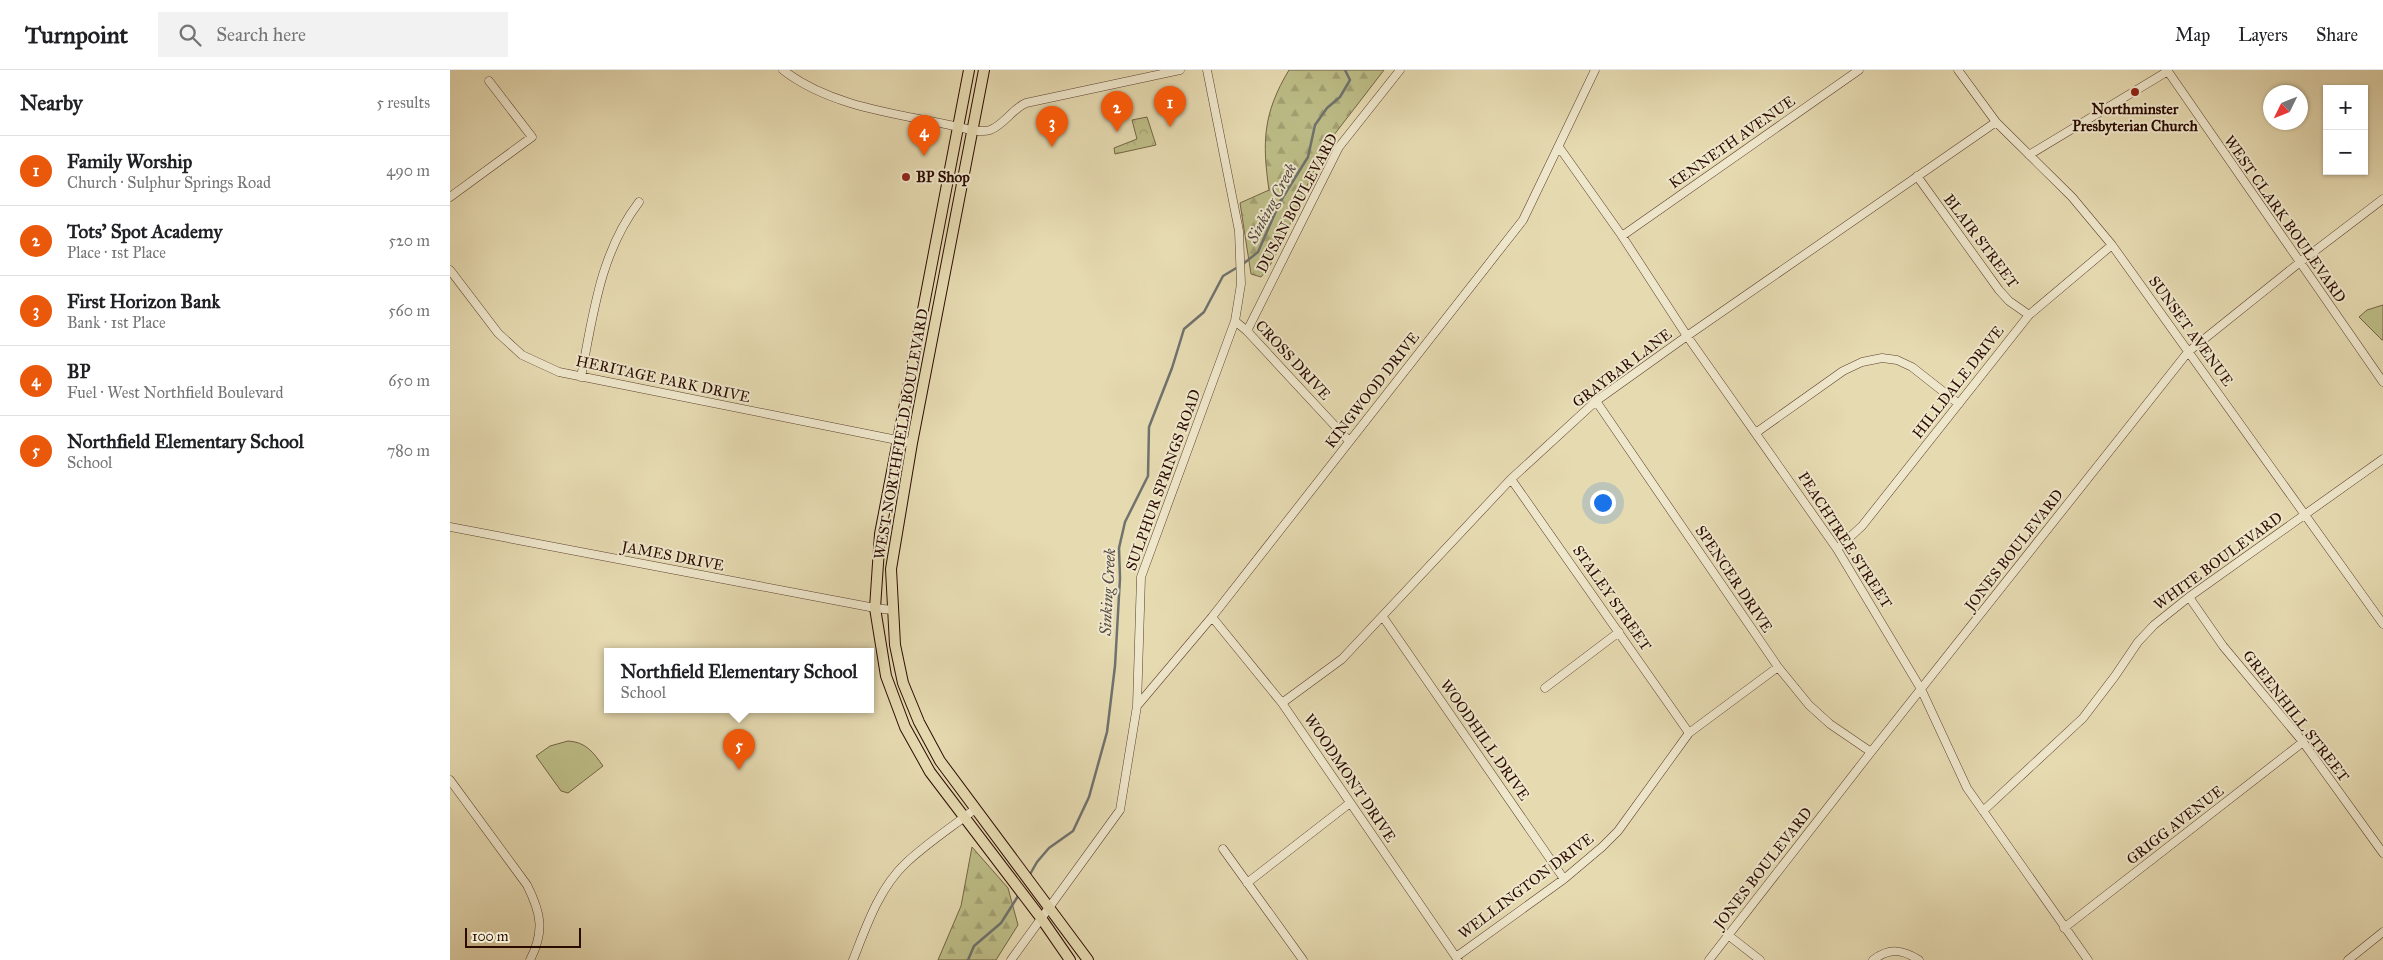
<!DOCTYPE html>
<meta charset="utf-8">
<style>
:root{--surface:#fff;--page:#f2f2f2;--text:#202124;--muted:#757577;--line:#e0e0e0;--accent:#ea580c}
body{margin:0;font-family:"IM FELL Great Primer",serif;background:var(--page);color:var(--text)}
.controls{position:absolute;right:15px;top:15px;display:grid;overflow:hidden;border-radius:0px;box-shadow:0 1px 4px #0004}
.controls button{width:45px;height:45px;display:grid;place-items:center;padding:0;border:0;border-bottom:1px solid var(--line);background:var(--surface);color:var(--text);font:25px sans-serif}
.compass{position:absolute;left:1813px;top:15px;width:45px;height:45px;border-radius:50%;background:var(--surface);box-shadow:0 1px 4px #0004;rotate:227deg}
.scale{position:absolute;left:15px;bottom:12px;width:116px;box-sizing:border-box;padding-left:5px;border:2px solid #2b0b00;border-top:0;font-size:14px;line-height:18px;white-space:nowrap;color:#2b0b00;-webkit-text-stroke:4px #efe7cc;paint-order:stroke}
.you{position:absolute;left:1152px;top:432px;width:18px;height:18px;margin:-12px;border:4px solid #fff;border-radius:50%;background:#1a73e8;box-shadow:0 0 0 8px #1a73e833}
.badge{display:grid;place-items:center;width:32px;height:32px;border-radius:50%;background:var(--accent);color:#fff;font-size:16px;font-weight:700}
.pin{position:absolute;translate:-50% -41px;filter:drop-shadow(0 1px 2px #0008)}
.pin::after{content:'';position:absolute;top:26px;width:18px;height:15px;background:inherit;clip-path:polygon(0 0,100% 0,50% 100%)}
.popup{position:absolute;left:154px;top:578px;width:270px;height:65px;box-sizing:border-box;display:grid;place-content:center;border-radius:0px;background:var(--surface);filter:drop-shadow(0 1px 4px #0005);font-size:16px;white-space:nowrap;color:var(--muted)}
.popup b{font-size:19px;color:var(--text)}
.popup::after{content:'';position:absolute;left:50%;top:100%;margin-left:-10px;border:10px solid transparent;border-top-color:var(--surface)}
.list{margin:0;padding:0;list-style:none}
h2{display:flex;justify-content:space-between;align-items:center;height:65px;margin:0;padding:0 20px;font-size:21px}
h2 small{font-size:16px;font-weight:400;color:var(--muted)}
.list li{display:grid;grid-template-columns:32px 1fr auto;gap:15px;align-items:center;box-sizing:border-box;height:70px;padding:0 20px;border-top:1px solid var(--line)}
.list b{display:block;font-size:19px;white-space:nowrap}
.list p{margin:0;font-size:16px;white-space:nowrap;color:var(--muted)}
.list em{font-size:16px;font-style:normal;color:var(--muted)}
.icon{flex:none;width:28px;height:28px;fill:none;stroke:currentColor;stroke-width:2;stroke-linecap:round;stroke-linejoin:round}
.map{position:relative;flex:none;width:1933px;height:890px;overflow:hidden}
header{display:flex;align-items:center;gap:30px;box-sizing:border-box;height:70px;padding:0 25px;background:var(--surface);border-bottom:1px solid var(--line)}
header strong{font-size:24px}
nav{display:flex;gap:28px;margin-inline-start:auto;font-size:18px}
.search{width:350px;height:45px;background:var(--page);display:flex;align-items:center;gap:12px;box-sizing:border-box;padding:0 18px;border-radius:0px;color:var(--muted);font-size:19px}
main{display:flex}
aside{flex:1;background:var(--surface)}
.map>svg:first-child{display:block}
.grass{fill:#bdbd87;stroke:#746444}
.forest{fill:url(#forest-firs);stroke:#746444}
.park{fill:url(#park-crowns);stroke:#746444}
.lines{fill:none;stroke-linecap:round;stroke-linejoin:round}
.stream{stroke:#6f726e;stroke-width:2.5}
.minor-casing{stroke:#5a3f2c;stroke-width:9}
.major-casing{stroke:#2b0b00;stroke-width:12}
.minor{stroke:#efe7cc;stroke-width:8}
.major{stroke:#e6dab1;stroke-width:10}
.poi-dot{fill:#8f2418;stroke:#efe7cc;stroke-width:2}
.labels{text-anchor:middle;stroke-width:4;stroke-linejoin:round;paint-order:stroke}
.poi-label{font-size:15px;font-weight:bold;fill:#2b0b00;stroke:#efe7cc}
.street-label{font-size:15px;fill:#2b0b00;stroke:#efe7cc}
.water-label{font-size:16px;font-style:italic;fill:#534740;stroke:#efe7cc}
</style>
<header>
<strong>Turnpoint</strong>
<div class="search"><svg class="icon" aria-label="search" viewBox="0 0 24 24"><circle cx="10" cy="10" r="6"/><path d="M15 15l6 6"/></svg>Search here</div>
<nav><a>Map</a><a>Layers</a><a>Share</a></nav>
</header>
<main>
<aside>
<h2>Nearby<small>5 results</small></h2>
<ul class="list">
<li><span class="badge">1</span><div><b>Family Worship</b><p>Church · Sulphur Springs Road</p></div><em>490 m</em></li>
<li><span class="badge">2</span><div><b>Tots' Spot Academy</b><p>Place · 1st Place</p></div><em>520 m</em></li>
<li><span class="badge">3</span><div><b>First Horizon Bank</b><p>Bank · 1st Place</p></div><em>560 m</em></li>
<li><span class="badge">4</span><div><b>BP</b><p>Fuel · West Northfield Boulevard</p></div><em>650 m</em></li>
<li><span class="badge">5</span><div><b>Northfield Elementary School</b><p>School</p></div><em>780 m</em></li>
</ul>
</aside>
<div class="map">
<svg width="1933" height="890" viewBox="0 0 1933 890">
<defs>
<pattern id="forest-firs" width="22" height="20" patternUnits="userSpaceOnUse" patternTransform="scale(1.25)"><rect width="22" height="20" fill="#bdbd87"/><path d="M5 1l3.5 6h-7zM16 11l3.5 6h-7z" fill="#a3a173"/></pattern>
<pattern id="park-crowns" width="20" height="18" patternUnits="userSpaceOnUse" patternTransform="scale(1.25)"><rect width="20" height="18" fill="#bdbd87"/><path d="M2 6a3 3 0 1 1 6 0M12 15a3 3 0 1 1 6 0" fill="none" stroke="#a3a173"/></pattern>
</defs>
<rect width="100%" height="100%" fill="#e6dab1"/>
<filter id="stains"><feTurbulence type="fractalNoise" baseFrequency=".004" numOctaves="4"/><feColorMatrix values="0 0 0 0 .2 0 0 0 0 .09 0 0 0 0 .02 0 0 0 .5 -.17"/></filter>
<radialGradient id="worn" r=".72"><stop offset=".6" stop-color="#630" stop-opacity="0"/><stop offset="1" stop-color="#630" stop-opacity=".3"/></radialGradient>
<path class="grass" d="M1933,235V270H1932L1909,247L1917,240Z
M118,671C136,672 143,682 153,696L118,723L111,721L86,686L100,676Z"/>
<path class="forest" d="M839,0H934L877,74L852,126L831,175L818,199L811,207L801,204L790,133L819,120C812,72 813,43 839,0Z
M522,777L558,818L568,855L546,890H488L511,836Z"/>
<path class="park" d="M697,47L706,75L665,84L664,78L687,69L682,50Z"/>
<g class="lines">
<path class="stream" d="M793,194L808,182L830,132L858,87L865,55L877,38L890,27L900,10L895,0
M579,806L587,792L599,778L623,761L639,727L657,662L665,596L670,508L669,478L675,452L698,406L699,357L722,298L734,259L754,242L773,206L788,197
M518,890L524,876L551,853L570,823"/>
<defs>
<path id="minor" d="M333,0C378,35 441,43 495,54C507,56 528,64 540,60C554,55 562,39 576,33L730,0
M1508,0L1546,52L1622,127L1662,175L1933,554
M1717,0L1933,312
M1109,77L1172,166L1237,266L1387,479L1471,619L1517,718L1638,890
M1579,85L1718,1
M1467,106L1549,220L1559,231L1579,245
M0,127L82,67L39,11
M1172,166L1409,0
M0,200L48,263L72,285L109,302L462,373
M785,251L797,261L899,371
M797,261L889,77L950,0
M131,307C143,245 150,183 189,132
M1146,331L1328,597L1359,635L1380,654L1421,682
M1307,362L1393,301L1412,292L1432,288L1447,290L1462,297L1509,334
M1061,409L1239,663
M0,457L425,538L442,540
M1387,479L1412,456L1579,245L1662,175
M1739,527L1773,576L1853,672L1933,783
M762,547L832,633L1008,890
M933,547L1114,809
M1095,618L1169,562
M832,633L892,589L1061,409L1146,331L1237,266L1546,52
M687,636L762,547L1073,150L1145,0
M0,710L77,815C91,843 95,861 80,890
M1533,741L1633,648L1665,606L1688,572L1704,555L1739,527L1933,389
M773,779L853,890
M797,813L900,733
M1614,858L1853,672
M1278,865L1310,890
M1006,887L1114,809L1152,777L1168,761L1239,663L1328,597
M403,890C416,857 429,818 456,793C477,773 502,757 525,739
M561,890L670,740L687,636L691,507L785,251L791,214L789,161L757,0
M1259,890L1421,682L1738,282L1849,193L1933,129
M1423,890C1439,878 1452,879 1469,890
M1898,890L1933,862"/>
<path id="major" d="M519,0L430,464L425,538L436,606L455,657L480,702L591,848L620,890
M534,0L462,373L441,499L445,575L453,613L469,652L490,691L638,890"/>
</defs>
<use href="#minor" class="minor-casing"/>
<use href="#major" class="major-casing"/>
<use href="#minor" class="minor"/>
<use href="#major" class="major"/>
</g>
<g class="poi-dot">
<circle cx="1685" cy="22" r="5"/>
<circle cx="456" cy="107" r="5"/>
</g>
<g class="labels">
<g class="poi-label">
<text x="1685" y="44">Northminster<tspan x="1685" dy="17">Presbyterian Church</tspan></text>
<text x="466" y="112" text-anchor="start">BP Shop</text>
</g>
<g class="street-label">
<text transform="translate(1282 72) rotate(-35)" y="5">KENNETH AVENUE</text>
<text transform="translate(847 133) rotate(-62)" y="5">DUSAN BOULEVARD</text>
<text transform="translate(1835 149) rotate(55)" y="5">WEST CLARK BOULEVARD</text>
<text transform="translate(1531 171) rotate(53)" y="5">BLAIR STREET</text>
<text transform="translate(1741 261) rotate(54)" y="5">SUNSET AVENUE</text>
<text transform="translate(843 290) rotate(47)" y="5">CROSS DRIVE</text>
<text transform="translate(1172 298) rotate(-37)" y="5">GRAYBAR LANE</text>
<text transform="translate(213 309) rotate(12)" y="5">HERITAGE PARK DRIVE</text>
<text transform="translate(1508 312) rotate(-52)" y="5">HILLDALE DRIVE</text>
<text transform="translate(922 320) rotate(-52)" y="5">KINGWOOD DRIVE</text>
<text transform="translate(451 364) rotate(-80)" y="5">WEST NORTHFIELD BOULEVARD</text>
<text transform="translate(713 410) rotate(-70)" y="5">SULPHUR SPRINGS ROAD</text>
<text transform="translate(1395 470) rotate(57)" y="5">PEACHTREE STREET</text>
<text transform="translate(1564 480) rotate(-52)" y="5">JONES BOULEVARD</text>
<text transform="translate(223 486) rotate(11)" y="5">JAMES DRIVE</text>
<text transform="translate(1768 491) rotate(-36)" y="5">WHITE BOULEVARD</text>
<text transform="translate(1284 509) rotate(56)" y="5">SPENCER DRIVE</text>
<text transform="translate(1162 528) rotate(55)" y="5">STALEY STREET</text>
<text transform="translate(1846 646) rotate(52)" y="5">GREENHILL STREET</text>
<text transform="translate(1035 670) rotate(55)" y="5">WOODHILL DRIVE</text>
<text transform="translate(900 708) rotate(56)" y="5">WOODMONT DRIVE</text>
<text transform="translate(1725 755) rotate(-38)" y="5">GRIGG AVENUE</text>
<text transform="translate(1313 798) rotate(-52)" y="5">JONES BOULEVARD</text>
<text transform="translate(1076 816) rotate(-37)" y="5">WELLINGTON DRIVE</text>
</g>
<g class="water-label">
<text transform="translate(821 133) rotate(-62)" y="6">Sinking Creek</text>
<text transform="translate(657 522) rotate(-87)" y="6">Sinking Creek</text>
</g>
</g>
<rect width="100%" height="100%" filter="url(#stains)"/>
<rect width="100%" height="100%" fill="url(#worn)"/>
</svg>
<div class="controls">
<button>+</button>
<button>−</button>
</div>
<svg class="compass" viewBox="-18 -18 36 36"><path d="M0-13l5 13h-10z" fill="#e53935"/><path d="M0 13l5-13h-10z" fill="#757577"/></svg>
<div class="scale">100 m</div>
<div class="you"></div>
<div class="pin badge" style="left:720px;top:57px">1</div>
<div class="pin badge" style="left:667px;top:62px">2</div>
<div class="pin badge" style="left:602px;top:77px">3</div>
<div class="pin badge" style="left:474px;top:86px">4</div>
<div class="pin badge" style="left:289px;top:700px">5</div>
<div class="popup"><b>Northfield Elementary School</b>School</div>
</div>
</main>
